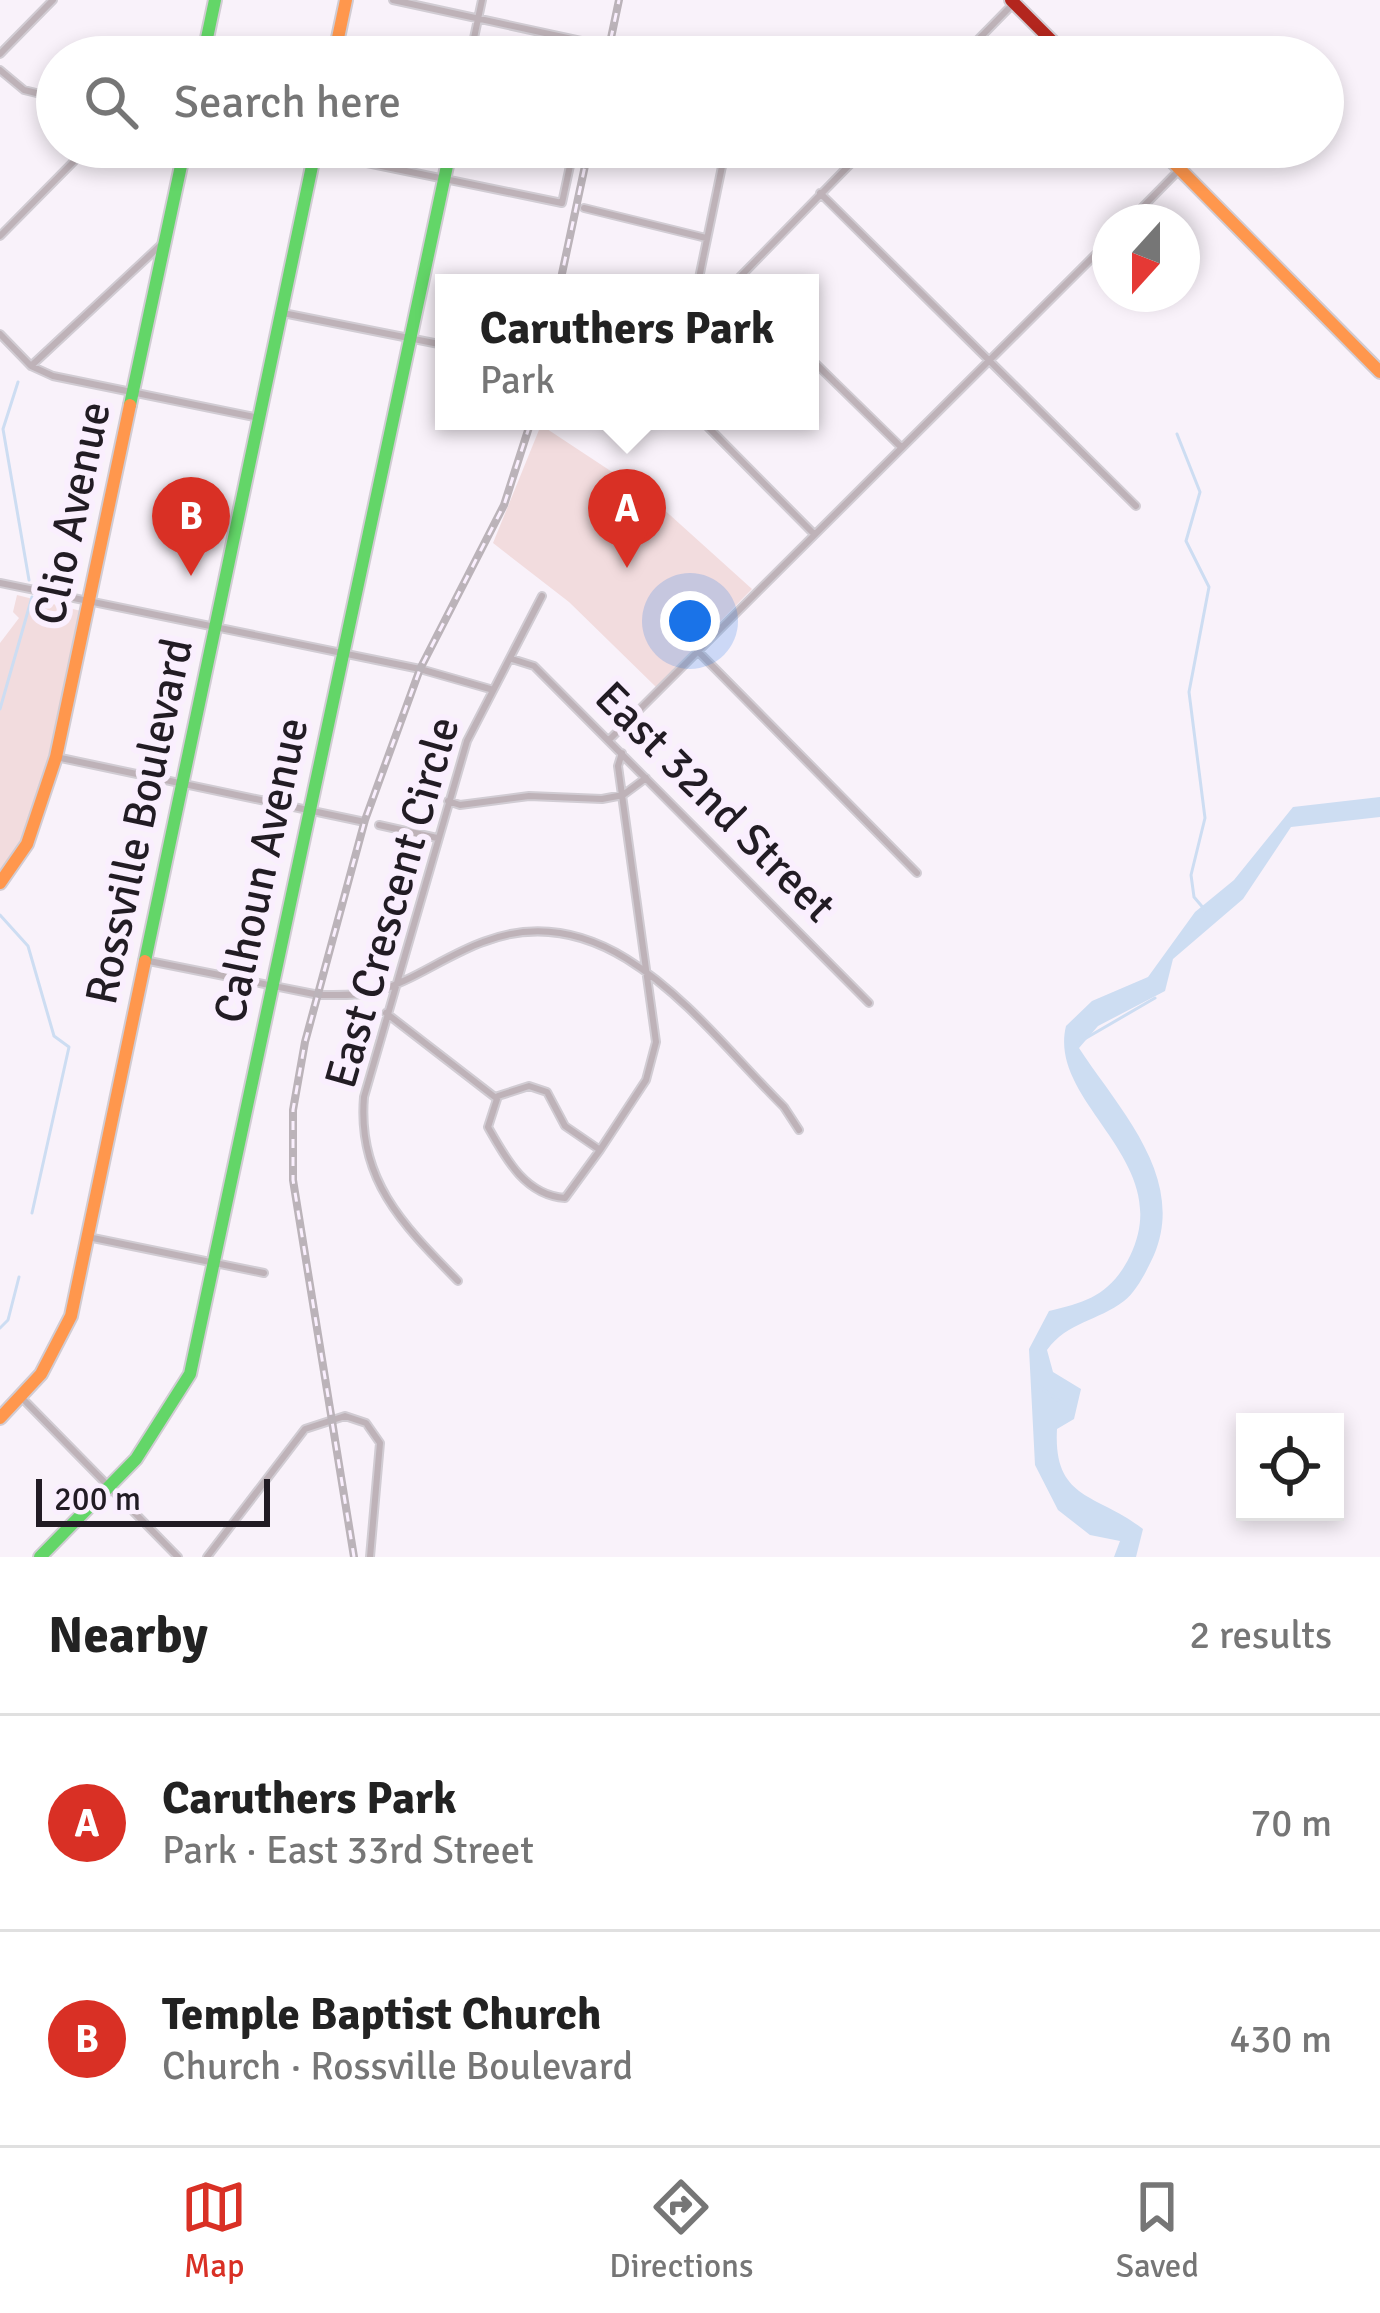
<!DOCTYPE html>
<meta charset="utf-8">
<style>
:root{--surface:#fff;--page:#f6f6f6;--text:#222;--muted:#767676;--line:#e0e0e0;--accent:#d93025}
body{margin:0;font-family:Signika,sans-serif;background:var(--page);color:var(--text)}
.controls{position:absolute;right:36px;bottom:36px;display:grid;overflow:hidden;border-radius:0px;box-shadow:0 6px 18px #0003}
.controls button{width:108px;height:108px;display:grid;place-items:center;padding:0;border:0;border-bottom:3px solid var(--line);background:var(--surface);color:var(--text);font:60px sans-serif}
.compass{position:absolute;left:1092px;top:204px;width:108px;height:108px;border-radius:50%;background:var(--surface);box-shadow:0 6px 18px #0003;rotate:201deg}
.scale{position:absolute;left:36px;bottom:30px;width:234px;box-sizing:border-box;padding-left:12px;border:6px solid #221c24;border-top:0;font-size:33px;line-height:42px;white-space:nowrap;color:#221c24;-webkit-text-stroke:9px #faeffe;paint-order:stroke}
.you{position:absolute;left:690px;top:621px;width:42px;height:42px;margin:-30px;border:9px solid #fff;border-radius:50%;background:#1a73e8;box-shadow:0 0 0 18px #1a73e833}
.badge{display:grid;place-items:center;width:78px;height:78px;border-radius:50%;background:var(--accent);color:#fff;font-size:39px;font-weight:700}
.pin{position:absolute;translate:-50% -99px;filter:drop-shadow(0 3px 6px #0008)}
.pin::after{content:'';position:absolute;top:63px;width:42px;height:36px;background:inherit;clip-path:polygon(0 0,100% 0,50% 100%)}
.popup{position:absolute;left:435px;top:274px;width:384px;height:156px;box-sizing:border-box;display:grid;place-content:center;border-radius:0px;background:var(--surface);filter:drop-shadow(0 3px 9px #0005);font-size:39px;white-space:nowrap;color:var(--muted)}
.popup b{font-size:45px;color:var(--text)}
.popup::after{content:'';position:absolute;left:50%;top:100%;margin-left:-24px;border:24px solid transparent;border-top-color:var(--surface)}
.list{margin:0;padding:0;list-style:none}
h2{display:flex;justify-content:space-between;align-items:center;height:156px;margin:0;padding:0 48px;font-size:51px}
h2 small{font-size:39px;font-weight:400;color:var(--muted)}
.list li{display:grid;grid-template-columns:78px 1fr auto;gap:36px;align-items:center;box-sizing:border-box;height:216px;padding:0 48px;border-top:3px solid var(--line)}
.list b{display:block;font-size:45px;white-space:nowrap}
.list p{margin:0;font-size:39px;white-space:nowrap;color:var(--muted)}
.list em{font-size:39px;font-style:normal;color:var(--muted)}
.icon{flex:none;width:66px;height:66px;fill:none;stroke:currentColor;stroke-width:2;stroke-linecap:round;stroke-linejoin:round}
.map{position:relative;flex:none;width:1380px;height:1557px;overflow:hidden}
.search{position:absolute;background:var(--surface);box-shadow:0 6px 18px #0003;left:36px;right:36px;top:36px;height:132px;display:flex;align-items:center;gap:30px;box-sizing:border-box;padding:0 42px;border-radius:66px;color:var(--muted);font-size:45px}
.sheet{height:588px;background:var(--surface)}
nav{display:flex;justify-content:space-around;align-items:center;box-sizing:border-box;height:168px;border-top:3px solid var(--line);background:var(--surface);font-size:33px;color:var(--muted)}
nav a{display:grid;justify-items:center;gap:6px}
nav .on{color:var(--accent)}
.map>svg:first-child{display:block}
.green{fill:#f2dcde}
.water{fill:#cdddf2}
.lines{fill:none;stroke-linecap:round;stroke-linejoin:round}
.stream{stroke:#cdddf2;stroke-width:3}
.street-casing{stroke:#d1ccd3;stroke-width:10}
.fast-casing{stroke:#d1ccd3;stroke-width:16}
.slow-casing{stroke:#d1ccd3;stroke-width:16}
.jam-casing{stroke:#d1ccd3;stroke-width:16}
.street{stroke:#beb2b8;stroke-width:6}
.fast{stroke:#63d668;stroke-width:12}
.slow{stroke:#ff974d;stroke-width:12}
.jam{stroke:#b3261e;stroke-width:12}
.rail-casing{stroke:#bbb3b9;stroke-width:8}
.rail{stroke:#faeffe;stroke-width:3;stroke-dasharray:9;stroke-linecap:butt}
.labels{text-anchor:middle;stroke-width:12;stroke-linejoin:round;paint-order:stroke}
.street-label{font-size:45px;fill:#221c24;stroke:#faeffe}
</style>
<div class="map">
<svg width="1380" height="1557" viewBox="0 0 1380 1557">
<rect width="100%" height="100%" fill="#f9f2fa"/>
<path class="green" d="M541,425L650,497L752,589L656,687L569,602L493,543Z
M17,595L81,611C66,698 56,804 0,876V643L19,618L13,612Z"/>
<path class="water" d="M1380,797V817L1291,827L1243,899L1173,959L1165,991L1098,1026L1079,1048C1118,1108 1187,1177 1154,1255C1147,1270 1137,1291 1124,1301C1098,1321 1067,1322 1047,1350L1053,1372L1081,1389L1074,1419L1057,1429C1053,1501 1097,1493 1143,1529L1136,1557H1114L1120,1541L1090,1535L1058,1510L1035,1465L1029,1349L1049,1311C1088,1302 1111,1294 1130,1256C1177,1160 1047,1104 1066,1026L1092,1001L1148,977L1195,912L1234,880L1293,807Z"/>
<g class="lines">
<path class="stream" d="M18,382L3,429L29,580
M1177,434L1200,492L1186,541L1209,587L1189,692L1205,818L1191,875L1194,897L1205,910
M0,709L32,597
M0,915L28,946L54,1036L69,1047L32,1213
M1081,1041L1155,998
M0,1328L8,1320L19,1277
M1037,1385L1062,1403"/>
<defs>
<path id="street" d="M393,0L655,57
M0,54L53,0
M470,57L482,0
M961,57L1013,4
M0,70L24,90L57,98
M289,147L562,203L574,147
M820,193L1136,506
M584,208L706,238
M1128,222L1180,169
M0,236L88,147
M698,283L726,147
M734,283L867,147
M283,313L444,345
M0,334L31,366L53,376L259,418
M810,358L901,447
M31,366L164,242
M702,421L814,534
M0,583L420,669L490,689
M665,618L917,873
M512,659L534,666L869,1003
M609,740L1110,240
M56,757L360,821
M448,801L460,805L529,796L602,799L623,795L646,778
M379,825L437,838
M149,961L319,995C337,995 357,996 375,992C411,982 447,955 483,942C611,892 703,1027 784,1107L799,1130
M386,1013L496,1098
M529,1086L547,1092L565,1126L600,1150L565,1198C525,1195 506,1159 488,1127L498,1096Z
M600,1150L646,1080L656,1042L618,766L622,753
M88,1237L264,1273
M458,1281C404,1226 357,1180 364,1097L467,741L542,596
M21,1397L178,1557
M207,1557L305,1429L345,1416L366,1423L380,1443L370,1557"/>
<path id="fast" d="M203,57L215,0
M130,405L185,147
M145,961L316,147
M40,1557L136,1459L190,1374L451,147"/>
<path id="slow" d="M334,57L346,0
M1158,147L1380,372
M0,883L27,844L56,757L130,405
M0,1418L41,1374L71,1316L145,961"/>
<path id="jam" d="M1011,0L1068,57"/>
</defs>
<use href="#street" class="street-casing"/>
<use href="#fast" class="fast-casing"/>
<use href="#slow" class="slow-casing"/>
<use href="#jam" class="jam-casing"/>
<use href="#street" class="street"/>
<use href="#fast" class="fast"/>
<use href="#slow" class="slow"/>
<use href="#jam" class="jam"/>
<defs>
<path id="rail" d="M607,57L619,0
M560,283L589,147
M354,1557L293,1180V1110L305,1042L365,820L420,669L504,505L531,421"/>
</defs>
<use href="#rail" class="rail-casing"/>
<use href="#rail" class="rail"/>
</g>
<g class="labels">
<g class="street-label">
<text transform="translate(71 513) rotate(-78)" y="16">Clio Avenue</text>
<text transform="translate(716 801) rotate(45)" y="16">East 32nd Street</text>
<text transform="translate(138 821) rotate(-78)" y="16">Rossville Boulevard</text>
<text transform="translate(260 870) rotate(-78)" y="16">Calhoun Avenue</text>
<text transform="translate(391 902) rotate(-74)" y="16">East Crescent Circle</text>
</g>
</g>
</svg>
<div class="controls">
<button><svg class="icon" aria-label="locate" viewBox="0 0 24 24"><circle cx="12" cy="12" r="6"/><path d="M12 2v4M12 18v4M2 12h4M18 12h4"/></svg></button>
</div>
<svg class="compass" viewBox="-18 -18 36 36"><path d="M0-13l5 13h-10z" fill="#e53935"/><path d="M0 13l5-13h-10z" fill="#767676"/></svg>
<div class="scale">200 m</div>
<div class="you"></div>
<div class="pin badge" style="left:627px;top:568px">A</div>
<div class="popup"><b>Caruthers Park</b>Park</div>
<div class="pin badge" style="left:191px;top:576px">B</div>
<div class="search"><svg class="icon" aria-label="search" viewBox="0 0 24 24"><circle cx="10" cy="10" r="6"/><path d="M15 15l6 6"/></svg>Search here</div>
</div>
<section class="sheet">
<h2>Nearby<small>2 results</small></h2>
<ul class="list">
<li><span class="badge">A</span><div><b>Caruthers Park</b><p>Park · East 33rd Street</p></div><em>70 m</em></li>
<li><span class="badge">B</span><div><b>Temple Baptist Church</b><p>Church · Rossville Boulevard</p></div><em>430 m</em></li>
</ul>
</section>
<nav>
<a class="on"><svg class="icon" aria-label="map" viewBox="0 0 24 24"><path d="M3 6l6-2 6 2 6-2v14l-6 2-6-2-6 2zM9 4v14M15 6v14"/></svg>Map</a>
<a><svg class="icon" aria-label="directions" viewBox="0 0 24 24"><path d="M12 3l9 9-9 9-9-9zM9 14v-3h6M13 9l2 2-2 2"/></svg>Directions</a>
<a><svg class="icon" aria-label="saved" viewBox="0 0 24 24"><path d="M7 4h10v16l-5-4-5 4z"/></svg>Saved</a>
</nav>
